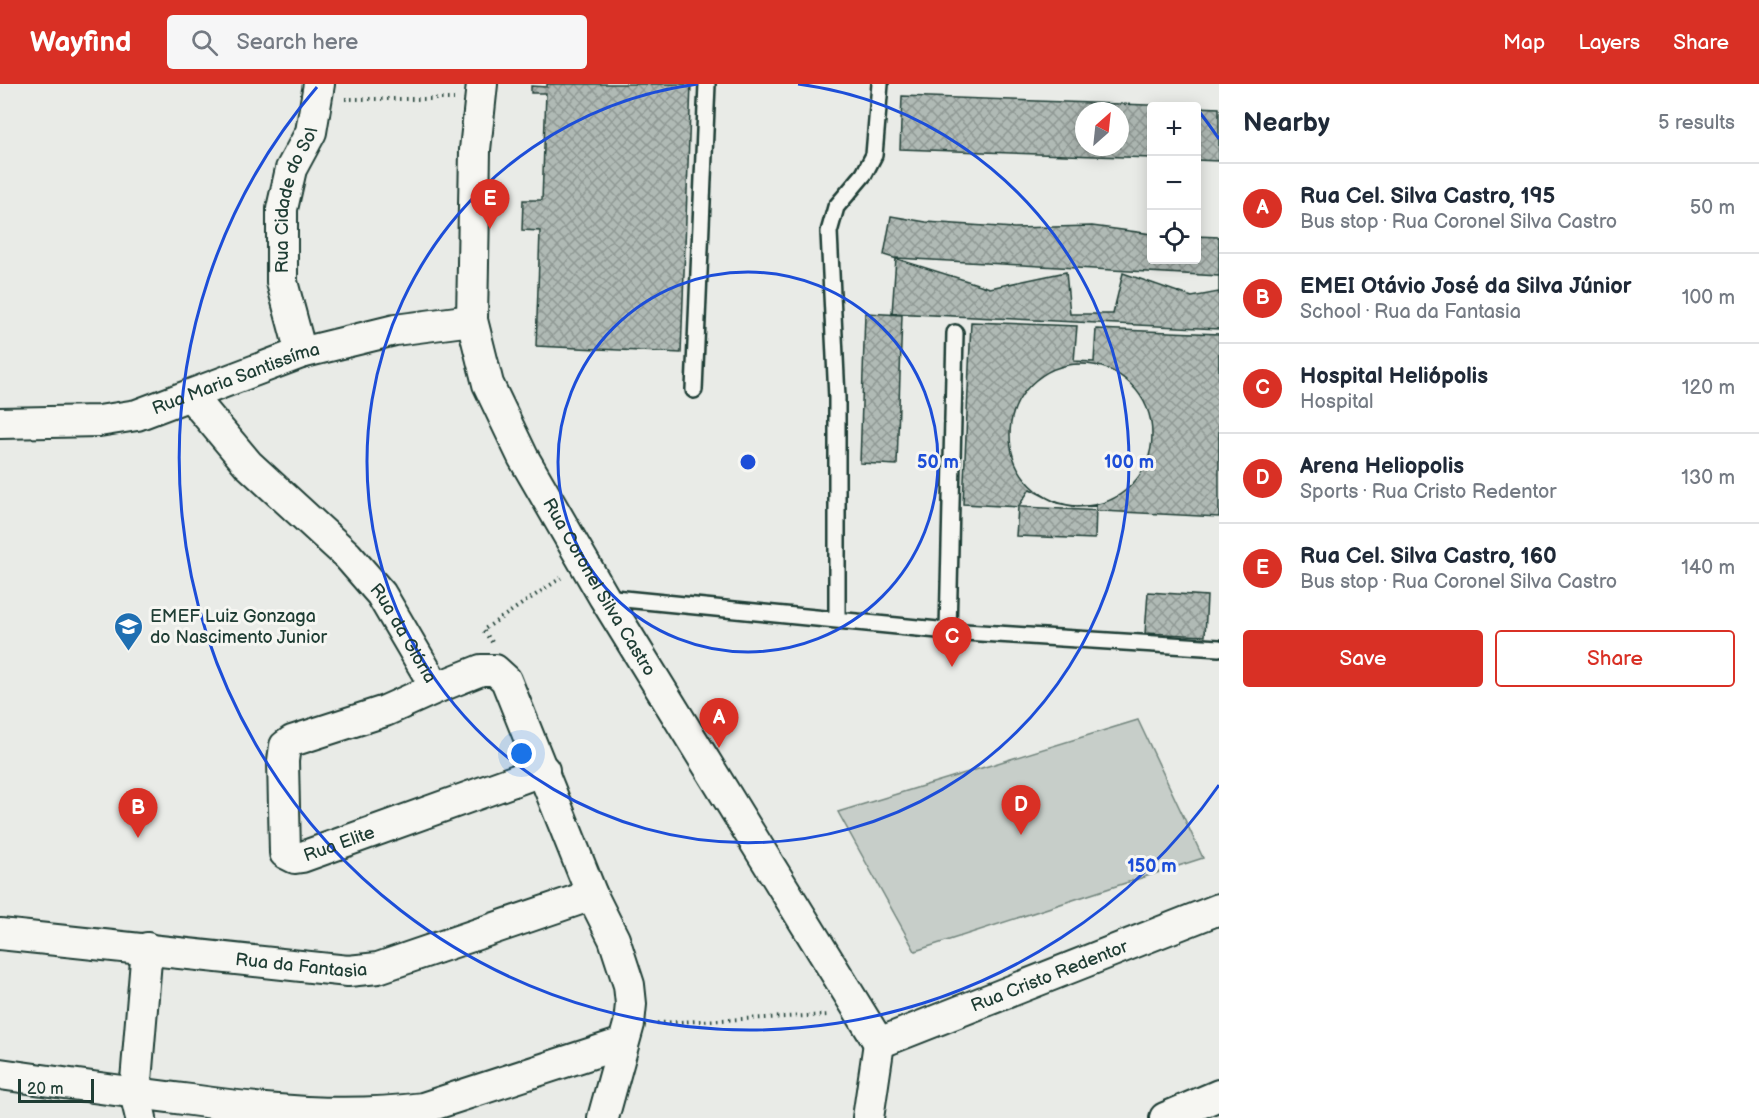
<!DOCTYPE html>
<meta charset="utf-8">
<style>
:root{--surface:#fff;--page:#f6f6f7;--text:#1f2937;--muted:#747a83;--line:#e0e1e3;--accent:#d93025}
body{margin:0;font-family:"Balsamiq Sans",sans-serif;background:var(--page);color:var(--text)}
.controls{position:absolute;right:18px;top:18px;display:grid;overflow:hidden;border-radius:6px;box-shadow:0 3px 15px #0003}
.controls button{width:54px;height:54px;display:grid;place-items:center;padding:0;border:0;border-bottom:2px solid var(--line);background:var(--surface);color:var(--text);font:30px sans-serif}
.compass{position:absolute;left:1075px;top:18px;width:54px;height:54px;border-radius:50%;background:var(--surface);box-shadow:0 3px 15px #0003;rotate:27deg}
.scale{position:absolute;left:18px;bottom:15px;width:76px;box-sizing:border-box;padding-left:6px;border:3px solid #1f3d34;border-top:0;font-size:16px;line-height:21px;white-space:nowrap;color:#1f3d34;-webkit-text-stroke:4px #f6f6f2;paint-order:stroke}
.you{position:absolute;left:522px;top:670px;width:21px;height:21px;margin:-15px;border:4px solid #fff;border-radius:50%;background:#1a73e8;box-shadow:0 0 0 9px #1a73e833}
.badge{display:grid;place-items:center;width:39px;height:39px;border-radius:50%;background:var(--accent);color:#fff;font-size:20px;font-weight:700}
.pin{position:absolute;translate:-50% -50px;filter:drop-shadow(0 2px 3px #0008)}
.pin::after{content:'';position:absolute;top:32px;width:21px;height:18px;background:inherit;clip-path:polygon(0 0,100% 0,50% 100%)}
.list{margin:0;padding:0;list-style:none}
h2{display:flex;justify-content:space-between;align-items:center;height:78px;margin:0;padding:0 24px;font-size:26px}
h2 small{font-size:20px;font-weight:400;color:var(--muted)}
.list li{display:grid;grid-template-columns:39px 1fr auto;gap:18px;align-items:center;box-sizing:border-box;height:90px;padding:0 24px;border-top:2px solid var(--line)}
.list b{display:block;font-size:22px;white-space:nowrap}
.list p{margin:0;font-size:20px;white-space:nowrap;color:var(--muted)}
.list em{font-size:20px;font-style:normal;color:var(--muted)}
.actions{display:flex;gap:12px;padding:18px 24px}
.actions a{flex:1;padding:14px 0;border:2px solid var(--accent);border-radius:6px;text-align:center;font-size:21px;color:var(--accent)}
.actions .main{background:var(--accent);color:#fff}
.icon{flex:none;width:33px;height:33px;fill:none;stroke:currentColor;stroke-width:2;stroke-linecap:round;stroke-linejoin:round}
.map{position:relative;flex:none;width:1219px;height:1034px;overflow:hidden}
header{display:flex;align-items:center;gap:36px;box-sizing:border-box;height:84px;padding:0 30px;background:var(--accent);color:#fff}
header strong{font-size:28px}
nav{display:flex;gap:33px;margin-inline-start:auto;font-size:21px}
.search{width:420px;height:54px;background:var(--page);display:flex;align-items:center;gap:15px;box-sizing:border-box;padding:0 21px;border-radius:6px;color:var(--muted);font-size:22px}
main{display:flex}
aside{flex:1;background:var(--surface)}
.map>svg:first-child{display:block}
.park{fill:#c7cec9;stroke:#73867e;stroke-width:1.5}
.building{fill:url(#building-cross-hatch);stroke:#1f3d34;stroke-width:1.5;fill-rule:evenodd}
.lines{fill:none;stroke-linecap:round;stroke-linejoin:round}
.lane-casing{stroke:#1f3d34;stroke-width:20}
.street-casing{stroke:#1f3d34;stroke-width:34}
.path{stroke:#1f3d34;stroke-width:4;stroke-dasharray:1.5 4.5;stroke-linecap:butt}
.lane{stroke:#f6f6f2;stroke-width:15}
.street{stroke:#f6f6f2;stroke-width:30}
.ring{fill:none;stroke:#1d4ed8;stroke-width:3}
.labels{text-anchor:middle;stroke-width:6;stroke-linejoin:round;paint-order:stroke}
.street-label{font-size:18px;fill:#1f3d34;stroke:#f6f6f2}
.poi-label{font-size:18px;fill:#1f3d34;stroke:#f6f6f2;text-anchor:start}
.centre{fill:#1d4ed8;stroke:#f6f6f2;stroke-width:3}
.ring-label{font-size:18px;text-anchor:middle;font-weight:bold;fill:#1d4ed8;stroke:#f6f6f2;stroke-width:6;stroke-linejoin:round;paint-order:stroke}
</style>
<header>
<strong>Wayfind</strong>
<div class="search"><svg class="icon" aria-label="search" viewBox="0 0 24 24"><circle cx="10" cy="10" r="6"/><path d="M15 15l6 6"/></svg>Search here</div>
<nav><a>Map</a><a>Layers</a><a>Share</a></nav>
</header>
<main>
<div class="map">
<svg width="1219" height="1034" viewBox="0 0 1219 1034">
<defs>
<pattern id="building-cross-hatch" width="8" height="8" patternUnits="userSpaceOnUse" patternTransform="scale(1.5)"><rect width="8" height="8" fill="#b0bab5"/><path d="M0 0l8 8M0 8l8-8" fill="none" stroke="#8f9894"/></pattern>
</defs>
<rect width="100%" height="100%" fill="#e9ebe7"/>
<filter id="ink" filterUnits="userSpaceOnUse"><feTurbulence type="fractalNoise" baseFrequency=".0167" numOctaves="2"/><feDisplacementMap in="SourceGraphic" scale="12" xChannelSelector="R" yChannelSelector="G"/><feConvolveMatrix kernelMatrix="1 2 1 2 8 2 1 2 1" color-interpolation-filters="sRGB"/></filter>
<g filter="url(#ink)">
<path class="park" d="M1138,636L1203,774L915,867L838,728Z"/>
<path class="building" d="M547,0H691L681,269L536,262L540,147L522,146L523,116H542L546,9H531V2L547,3Z
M902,12L1175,22H1152V74L900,65ZM1084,27H1120V63H1084Z
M1196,23L1219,24V77L1196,76Z
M891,132L926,138L1014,144L1092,142L1152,150V176H1196V152L1219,153V208L1192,213L1123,189L1113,230H1070L1066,188L990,204L884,171Z
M896,174L1219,192V245L892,229Z
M865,229L902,231L897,381L860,379Z
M971,238L1077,242L1074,277L1094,278L1096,245L1219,250V433L963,420Z
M1010 351a71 71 0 1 1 142 0a71 71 0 1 1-142 0Z
M1030,405L1057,419L1077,423L1096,422L1095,455L1016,452L1018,423Z
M1148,508L1207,512L1205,552L1145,549Z"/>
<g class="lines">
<defs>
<path id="lane" d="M694,306L707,0
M604,513L948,547L1219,564
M837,535V314L829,148L836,123L864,90L874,71L880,0
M948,547L955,249"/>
<g id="street">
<path id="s1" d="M482,0L475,66L472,236L488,300L523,373L604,513L879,959"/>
<path id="s2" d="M301,269L282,198V125L291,85L311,48L319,0"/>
<path id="s3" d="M191,312L248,380L347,471L381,510L436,604L481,586H495L506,596L592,811L614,855L629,901L631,920L629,940L603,1034"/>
<path id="s4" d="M0,339L99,337L137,331L301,269L395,246L472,236"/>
<path id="s5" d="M436,604L385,627L292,657L285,662L283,677L285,769L295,774L302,773L544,686"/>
<path id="s6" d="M0,850L348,887L378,884L592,811"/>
<path id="s7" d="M879,959L1219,825"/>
<path d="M0,990C63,999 127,1008 191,1016C268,1027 345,1034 423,1024L623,959"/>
<path d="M141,1034L135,1009L147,864"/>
<path d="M868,1034L879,959"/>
<path d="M1165,1034L1219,1011"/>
</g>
</defs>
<use href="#lane" class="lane-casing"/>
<use href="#street" class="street-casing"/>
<path class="path" d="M345,15H454
M492,558L483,546L561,494
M657,939L829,931"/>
<use href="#lane" class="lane"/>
<use href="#street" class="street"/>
</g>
</g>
<g class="ring">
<circle cx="748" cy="378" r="190"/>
<path d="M798 0A381 381 0 1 1 698 0"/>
<path d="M1219 701A571 571 0 1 1 317 3M1198 26A571 571 0 0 1 1219 55"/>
</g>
<defs>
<symbol id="school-pin" viewBox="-11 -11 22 30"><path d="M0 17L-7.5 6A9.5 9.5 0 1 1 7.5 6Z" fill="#1f6fb2" stroke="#f6f6f2"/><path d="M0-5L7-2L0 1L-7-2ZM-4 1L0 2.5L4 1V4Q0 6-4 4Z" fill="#fff"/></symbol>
</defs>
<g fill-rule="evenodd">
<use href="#school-pin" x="112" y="526" width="33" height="45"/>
</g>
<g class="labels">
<g class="street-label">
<text dy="6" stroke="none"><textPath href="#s2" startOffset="158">Rua Cidade do Sol</textPath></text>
<text dy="6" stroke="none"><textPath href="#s4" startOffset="243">Rua Maria Santissíma</textPath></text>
<text dy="6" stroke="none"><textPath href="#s1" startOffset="534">Rua Coronel Silva Castro</textPath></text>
<text dy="6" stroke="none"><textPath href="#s3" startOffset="320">Rua da Glória</textPath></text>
<text dy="6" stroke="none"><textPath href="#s5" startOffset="327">Rua Elite</textPath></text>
<text dy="6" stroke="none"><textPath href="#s6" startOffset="303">Rua da Fantasia</textPath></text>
<text dy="6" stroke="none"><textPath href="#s7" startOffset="183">Rua Cristo Redentor</textPath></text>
</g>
<g class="poi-label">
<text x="150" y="538">EMEF Luiz Gonzaga<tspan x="150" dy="21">do Nascimento Junior</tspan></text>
</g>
</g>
<circle cx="748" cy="378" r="9" class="centre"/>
<g class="ring-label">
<text x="938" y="384">50 m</text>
<text x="1129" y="384">100 m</text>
<text x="1152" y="788">150 m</text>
</g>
</svg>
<div class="controls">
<button>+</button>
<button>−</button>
<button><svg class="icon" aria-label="locate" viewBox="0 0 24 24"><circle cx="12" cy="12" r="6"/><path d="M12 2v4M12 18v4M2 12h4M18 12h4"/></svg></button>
</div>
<svg class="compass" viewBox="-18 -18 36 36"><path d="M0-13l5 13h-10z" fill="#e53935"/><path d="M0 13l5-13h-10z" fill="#747a83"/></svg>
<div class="scale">20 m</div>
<div class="you"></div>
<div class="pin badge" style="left:719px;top:664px">A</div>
<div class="pin badge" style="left:138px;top:754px">B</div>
<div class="pin badge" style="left:952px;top:583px">C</div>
<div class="pin badge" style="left:1021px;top:751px">D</div>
<div class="pin badge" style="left:490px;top:145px">E</div>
</div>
<aside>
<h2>Nearby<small>5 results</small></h2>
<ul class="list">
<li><span class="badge">A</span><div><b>Rua Cel. Silva Castro, 195</b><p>Bus stop · Rua Coronel Silva Castro</p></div><em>50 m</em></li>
<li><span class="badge">B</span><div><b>EMEI Otávio José da Silva Júnior</b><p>School · Rua da Fantasia</p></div><em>100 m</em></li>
<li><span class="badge">C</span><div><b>Hospital Heliópolis</b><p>Hospital</p></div><em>120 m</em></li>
<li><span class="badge">D</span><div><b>Arena Heliopolis</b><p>Sports · Rua Cristo Redentor</p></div><em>130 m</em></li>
<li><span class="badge">E</span><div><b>Rua Cel. Silva Castro, 160</b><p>Bus stop · Rua Coronel Silva Castro</p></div><em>140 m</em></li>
</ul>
<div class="actions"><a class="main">Save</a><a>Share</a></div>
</aside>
</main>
